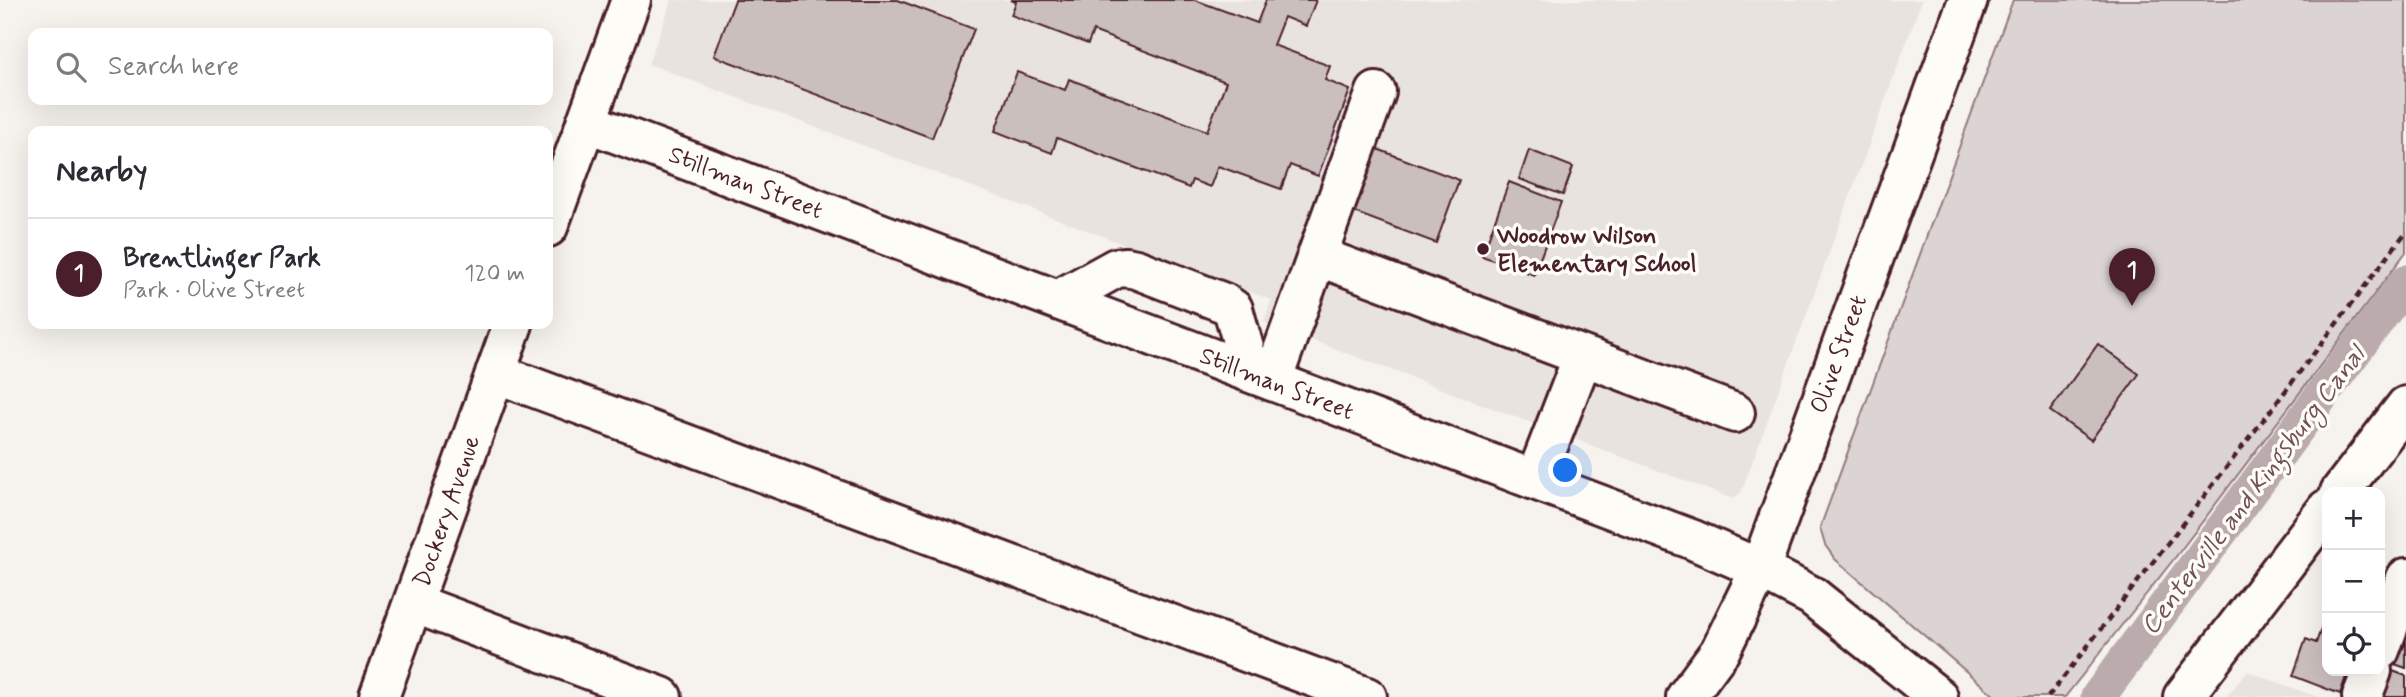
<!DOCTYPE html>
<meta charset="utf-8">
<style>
:root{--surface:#fff;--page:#f2f2f3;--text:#2b2b33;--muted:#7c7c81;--line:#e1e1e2;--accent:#4a1f2b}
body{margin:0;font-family:Mynerve,sans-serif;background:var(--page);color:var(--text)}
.controls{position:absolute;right:21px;bottom:21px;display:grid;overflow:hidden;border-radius:14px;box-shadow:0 7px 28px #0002}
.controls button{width:63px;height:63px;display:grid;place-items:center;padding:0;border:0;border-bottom:2px solid var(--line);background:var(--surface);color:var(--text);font:35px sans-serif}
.you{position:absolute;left:1566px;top:471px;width:24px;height:24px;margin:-18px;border:5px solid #fff;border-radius:50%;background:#1a73e8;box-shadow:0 0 0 10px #1a73e833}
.badge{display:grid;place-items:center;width:46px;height:46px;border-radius:50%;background:var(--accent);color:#fff;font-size:23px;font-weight:700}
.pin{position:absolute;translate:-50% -58px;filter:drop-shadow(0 2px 4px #0008)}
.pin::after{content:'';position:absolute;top:37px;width:24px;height:21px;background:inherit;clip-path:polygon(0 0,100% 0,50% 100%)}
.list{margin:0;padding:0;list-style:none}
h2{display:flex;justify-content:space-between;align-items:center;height:91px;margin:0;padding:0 28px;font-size:30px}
h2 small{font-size:23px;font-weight:400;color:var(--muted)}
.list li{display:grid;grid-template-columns:46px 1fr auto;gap:21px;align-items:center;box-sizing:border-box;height:112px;padding:0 28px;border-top:2px solid var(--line)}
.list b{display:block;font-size:26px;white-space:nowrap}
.list p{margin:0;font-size:23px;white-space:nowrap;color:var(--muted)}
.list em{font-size:23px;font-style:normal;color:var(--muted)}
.icon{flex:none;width:38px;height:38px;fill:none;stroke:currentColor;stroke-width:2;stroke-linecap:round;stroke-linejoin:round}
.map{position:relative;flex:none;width:2406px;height:697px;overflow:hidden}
.search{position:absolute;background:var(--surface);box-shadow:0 7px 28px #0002;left:28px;top:28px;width:525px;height:77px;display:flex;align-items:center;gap:18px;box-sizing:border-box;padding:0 24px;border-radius:14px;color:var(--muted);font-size:26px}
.panel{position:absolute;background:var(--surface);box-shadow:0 7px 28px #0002;left:28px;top:126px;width:525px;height:203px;border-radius:14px}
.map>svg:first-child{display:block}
.built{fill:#e9e3e0}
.green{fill:#dcd4d2;stroke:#937a7e;stroke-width:2}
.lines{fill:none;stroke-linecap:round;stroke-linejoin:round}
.canal{stroke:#bbabac;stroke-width:35}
.building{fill:#cbbfbe;stroke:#4a1f2b;stroke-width:2}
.minor-casing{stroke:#4a1f2b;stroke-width:44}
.path{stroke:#4a1f2b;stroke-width:4.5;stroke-dasharray:7 5;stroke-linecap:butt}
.minor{stroke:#fdfcf7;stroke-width:38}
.poi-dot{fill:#4a1f2b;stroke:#fdfcf7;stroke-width:2.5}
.labels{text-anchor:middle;stroke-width:7;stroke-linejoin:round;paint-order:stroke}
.street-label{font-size:24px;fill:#4a1f2b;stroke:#fdfcf7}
.poi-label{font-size:24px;font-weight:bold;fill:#4a1f2b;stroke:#fdfcf7;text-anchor:start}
.water-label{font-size:26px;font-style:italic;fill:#725058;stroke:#fdfcf7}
</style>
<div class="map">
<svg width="2406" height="697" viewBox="0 0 2406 697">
<rect width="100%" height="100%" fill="#f6f3ef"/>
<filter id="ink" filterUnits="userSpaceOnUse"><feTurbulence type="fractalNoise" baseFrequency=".0143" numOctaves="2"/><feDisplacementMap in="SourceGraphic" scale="14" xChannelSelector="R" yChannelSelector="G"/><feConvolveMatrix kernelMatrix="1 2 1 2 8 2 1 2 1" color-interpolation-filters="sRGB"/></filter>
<g filter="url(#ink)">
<path class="built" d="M672,0H1922L1741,493L1733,499L1264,322L1271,300L648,64Z
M2247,671L2318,697H2226Z"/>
<path class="green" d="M2013,0H2406V252L2181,550L2065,697H1996L1835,559L1825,545L1820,528Z"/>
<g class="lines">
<path class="canal" d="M2098,697L2406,282"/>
</g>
<path class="building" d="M735,0H898L974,29L932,138L714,56Z
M1011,0H1195L1257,23L1266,0H1316L1306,26L1284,17L1273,45L1330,66L1325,80L1350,90L1318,176L1290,165L1281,189L1218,166L1210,187L1192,180L1189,188L1057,138L1052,153L995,131L1017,72L1065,90L1069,79L1207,131L1226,82L1093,31L1088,44L1011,15L1016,2Z
M1372,147L1459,180L1436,243L1348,210Z
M1529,150L1573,167L1563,195L1519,179Z
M1509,182L1561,202L1534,275L1482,256Z
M2098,344L2139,374L2091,440L2050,411Z
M2326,615L2327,671H2348L2340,694L2293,676L2306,639L2316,643Z
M2399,637L2406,640V668L2389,662Z
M2390,670L2406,676V697H2380Z"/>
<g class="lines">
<defs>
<path id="minor" d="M586,122L1691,539L1760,569L1812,596L1938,697
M548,227L631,0
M1317,256L1735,413
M1058,300L1116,268L1126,267L1136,269L1224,303L1233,309L1251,373
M495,373L1367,697
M1272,381L1376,92
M1535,480L1583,356
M2340,492L2406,406
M413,603L662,697
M2380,650L2406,578
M379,697L513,324
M1686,697L1720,651L1760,569L1968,0
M2183,697L2327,509
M2362,697L2372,671"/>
</defs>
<use href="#minor" class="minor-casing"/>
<path class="path" d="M2048,697L2271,410L2406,232"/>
<use href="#minor" class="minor"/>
</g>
</g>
<circle class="poi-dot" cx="1483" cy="249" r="7"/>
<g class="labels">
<g class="street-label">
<text transform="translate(746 182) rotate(21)" y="8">Stillman Street</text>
<text transform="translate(1838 354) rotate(-70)" y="8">Olive Street</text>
<text transform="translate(1277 383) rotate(21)" y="8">Stillman Street</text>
<text transform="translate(446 511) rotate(-71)" y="8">Dockery Avenue</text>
</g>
<g class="poi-label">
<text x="1497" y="243">Woodrow Wilson<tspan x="1497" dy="28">Elementary School</tspan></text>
</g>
<g class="water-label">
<text transform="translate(2252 490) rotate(-53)" y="9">Centerville and Kingsburg Canal</text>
</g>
</g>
</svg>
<div class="controls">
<button>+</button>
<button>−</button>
<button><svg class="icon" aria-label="locate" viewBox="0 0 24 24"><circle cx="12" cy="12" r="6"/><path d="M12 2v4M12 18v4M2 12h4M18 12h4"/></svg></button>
</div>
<div class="you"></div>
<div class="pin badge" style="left:2132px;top:306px">1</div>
<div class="search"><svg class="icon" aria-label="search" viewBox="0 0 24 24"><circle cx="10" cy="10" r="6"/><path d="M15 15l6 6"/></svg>Search here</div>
<section class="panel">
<h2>Nearby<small></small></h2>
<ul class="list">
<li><span class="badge">1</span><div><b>Brentlinger Park</b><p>Park · Olive Street</p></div><em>120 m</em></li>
</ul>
</section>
</div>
